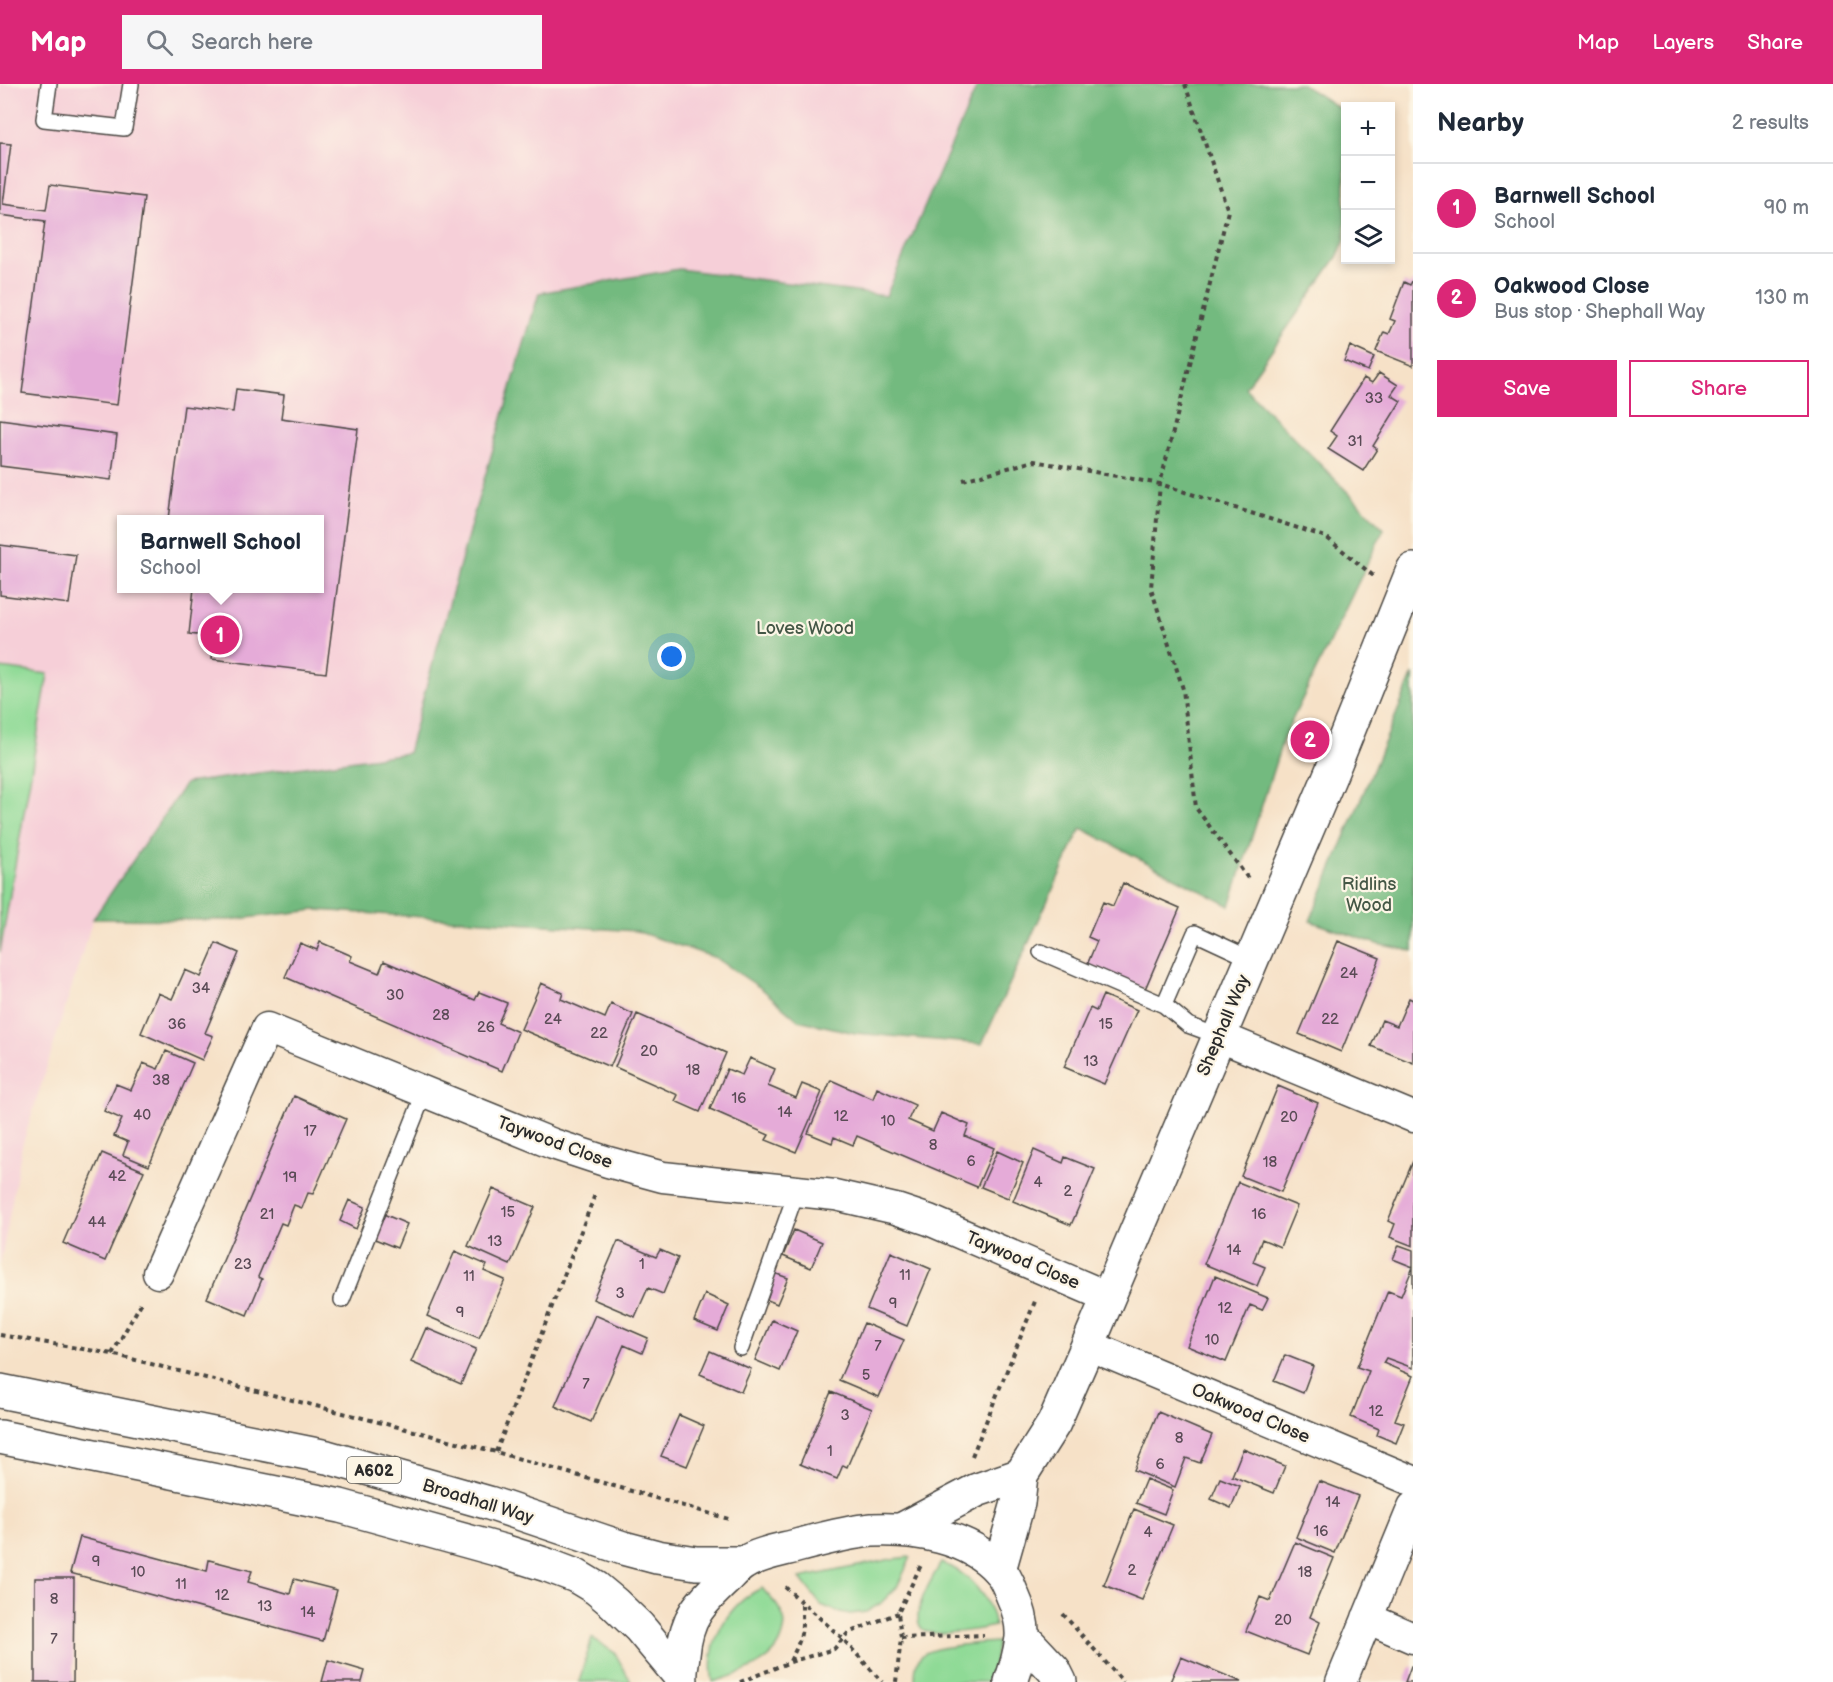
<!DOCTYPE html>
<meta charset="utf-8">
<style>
:root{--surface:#fff;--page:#f6f6f7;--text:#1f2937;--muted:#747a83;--line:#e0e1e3;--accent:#db2777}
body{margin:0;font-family:"Balsamiq Sans",sans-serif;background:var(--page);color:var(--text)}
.controls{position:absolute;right:18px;top:18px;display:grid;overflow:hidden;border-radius:0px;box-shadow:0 3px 9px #0003}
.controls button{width:54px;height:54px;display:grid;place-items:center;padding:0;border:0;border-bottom:2px solid var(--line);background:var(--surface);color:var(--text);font:30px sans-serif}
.you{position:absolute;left:672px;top:573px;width:21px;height:21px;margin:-15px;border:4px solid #fff;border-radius:50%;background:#1a73e8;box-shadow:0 0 0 9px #1a73e833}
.badge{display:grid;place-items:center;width:39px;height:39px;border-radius:50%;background:var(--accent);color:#fff;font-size:20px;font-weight:700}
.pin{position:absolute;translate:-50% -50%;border:3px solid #fff;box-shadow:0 2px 6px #0006}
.popup{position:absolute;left:117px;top:431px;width:207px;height:78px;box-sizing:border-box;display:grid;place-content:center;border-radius:0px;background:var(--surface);filter:drop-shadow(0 2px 4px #0005);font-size:20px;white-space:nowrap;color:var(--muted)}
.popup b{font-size:22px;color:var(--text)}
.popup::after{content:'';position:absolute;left:50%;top:100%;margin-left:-12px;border:12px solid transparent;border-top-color:var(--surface)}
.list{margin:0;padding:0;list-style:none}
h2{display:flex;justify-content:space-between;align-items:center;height:78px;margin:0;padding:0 24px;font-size:26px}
h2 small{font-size:20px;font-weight:400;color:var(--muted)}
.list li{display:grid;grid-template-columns:39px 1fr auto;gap:18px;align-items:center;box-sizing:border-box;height:90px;padding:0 24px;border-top:2px solid var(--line)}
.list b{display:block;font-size:22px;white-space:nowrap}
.list p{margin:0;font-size:20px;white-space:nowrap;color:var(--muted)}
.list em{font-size:20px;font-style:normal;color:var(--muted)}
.actions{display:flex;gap:12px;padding:18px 24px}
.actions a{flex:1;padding:14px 0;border:2px solid var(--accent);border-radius:0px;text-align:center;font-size:21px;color:var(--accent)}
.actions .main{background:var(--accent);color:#fff}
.icon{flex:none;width:33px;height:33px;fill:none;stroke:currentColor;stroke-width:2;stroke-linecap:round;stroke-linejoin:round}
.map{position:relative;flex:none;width:1413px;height:1598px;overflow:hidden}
header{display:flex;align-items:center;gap:36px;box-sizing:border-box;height:84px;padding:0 30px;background:var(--accent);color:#fff}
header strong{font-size:28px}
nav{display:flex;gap:33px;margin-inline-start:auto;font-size:21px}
.search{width:420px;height:54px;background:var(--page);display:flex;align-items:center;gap:15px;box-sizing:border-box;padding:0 21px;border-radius:0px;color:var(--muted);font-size:22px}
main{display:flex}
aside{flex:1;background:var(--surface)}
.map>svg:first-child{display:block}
.built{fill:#f6cfd8;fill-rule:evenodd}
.green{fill:#8fda96;stroke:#5d8260;stroke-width:1.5}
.forest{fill:#73ba7f;stroke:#4f7255;stroke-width:1.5}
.building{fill:#e5abd8}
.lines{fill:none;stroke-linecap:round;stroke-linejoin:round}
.service-casing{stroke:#494642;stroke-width:18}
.minor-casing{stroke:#494642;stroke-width:33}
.tertiary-casing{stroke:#494642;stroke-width:36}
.trunk-casing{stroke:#494642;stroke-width:36}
.path{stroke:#494642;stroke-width:4;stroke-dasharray:4.5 4.5;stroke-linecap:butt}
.service{stroke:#fff;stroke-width:15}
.minor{stroke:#fff;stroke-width:30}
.tertiary{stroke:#fff;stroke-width:33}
.trunk{stroke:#fff;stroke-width:33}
.labels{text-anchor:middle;stroke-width:4.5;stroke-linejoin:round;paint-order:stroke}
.number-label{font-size:15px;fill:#5a4b56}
.shield{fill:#fcf5e5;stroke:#6a6863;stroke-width:1.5}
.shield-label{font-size:16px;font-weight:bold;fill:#2b2b2b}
.park-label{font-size:18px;fill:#445746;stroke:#fcf5e5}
.street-label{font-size:18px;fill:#2b2b2b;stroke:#fcf5e5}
</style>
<header>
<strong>Map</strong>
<div class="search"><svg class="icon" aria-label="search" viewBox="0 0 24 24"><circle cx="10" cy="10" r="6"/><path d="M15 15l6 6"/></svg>Search here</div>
<nav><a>Map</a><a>Layers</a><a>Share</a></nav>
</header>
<main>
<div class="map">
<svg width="1413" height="1598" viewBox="0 0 1413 1598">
<rect width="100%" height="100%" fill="#fcf5e5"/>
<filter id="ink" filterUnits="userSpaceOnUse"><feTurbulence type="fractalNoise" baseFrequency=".0167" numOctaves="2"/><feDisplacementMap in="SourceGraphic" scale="12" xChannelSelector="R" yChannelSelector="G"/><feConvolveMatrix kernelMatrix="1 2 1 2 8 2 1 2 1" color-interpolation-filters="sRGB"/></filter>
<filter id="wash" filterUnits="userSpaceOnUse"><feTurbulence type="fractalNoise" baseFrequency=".008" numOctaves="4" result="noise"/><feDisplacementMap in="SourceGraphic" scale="24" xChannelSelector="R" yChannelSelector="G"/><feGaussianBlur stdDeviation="1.35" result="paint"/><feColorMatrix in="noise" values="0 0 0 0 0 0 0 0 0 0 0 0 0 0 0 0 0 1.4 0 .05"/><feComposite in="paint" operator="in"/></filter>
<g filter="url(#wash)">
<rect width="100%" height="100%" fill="#f6e1c7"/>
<path class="built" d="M0,0H966L977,2L886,212L679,185L539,209L473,433L408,669L186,699L93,835L22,1062L0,1182ZM121,436H319V504H121Z"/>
<path class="green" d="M0,584L48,590L0,868Z
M911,1473L897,1503L880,1520L866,1528L850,1530L836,1527L821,1521L800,1494L892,1475Z
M941,1479C967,1486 991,1515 995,1542C981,1545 936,1553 925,1547C905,1536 934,1491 941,1479Z
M762,1504C770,1514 781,1523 784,1535C786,1541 784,1548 782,1554C774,1580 737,1591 713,1598C705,1560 727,1520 762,1504Z
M592,1554L615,1569L631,1598H579Z
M997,1558L995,1577L987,1598H915C915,1589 915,1577 922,1571C932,1562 981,1559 997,1558Z"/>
<path class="forest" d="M978,0H1302L1345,28V156L1337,173L1245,304L1384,445L1283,655L1230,822L1081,744L982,960L855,949L798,936L762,905L716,874L636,847L316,826L229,836L93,835L186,699L408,669L473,433L539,209L679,185L886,212Z
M1413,590V867L1377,860L1310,837Z"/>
<g id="blocks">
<path class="building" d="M0,59L11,60L3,120L46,126L50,101L144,113L117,321L22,309L45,137L0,131Z
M1413,195V282L1376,267L1384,248L1389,250L1395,237L1390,235L1404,198L1410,201Z
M1350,262L1374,273L1368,287L1344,277Z
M1379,289L1398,301L1391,311L1401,317L1373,362L1377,365L1363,387L1328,365L1337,352L1330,347L1364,294L1372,299Z
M236,305L284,311L281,334L358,345L326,589L212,575L214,553L189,550L194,504H319V435H169L184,322L233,328Z
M0,335L117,351L111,396L0,382Z
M0,461L76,471L69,520L0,511Z
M1123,799L1180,824L1145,905L1087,881L1097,857L1088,853L1103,818L1113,822Z
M1338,857L1380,874L1341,968L1299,950Z
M320,858L352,872L350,877L379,889L384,877L475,916L479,908L507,919L498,939L518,948L502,987L285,893L300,859L317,866Z
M216,859L239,869L205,949L213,952L202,976L141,949L158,909L172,915L185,886L201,893Z
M541,899L563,909L561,915L605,934L611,920L633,930L610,983L521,945Z
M1103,911L1137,926L1104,1000L1064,983L1090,924L1096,927Z
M1409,914L1413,916V979L1371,962L1382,936L1397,942Z
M637,930L726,969L700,1028L675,1017L678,1011L615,983Z
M166,967L193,979L149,1082L123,1071L128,1058L114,1052L122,1035L104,1027L116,1000L131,1006L143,979L158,985Z
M750,974L775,985L768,1002L796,1014L802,1000L822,1008L796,1068L766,1056L769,1051L710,1025L727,985L742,991Z
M831,996L873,1015L877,1004L915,1021L908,1036L933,1047L941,1029L969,1041L965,1052L994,1064L977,1103L857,1052L853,1061L834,1053L832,1059L808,1049Z
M1278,1002L1318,1019L1281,1108L1241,1092Z
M294,1012L346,1035L313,1110L308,1109L302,1124L294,1121L286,1141L281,1139L258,1193L262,1195L247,1231L207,1214Z
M1034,1066L1063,1079L1065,1073L1095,1085L1071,1141L1013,1117Z
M997,1067L1023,1079L1008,1114L981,1103Z
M102,1069L144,1087L105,1177L63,1159Z
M1413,1077V1162L1390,1153L1395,1140L1388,1137Z
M1238,1098L1297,1122L1280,1163L1262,1155L1253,1178L1265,1183L1257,1202L1204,1180Z
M493,1105L535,1123L510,1181L468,1162Z
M349,1116L365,1123L356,1145L340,1137Z
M381,1129L407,1140L397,1164L370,1153Z
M794,1146L822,1158L811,1184L783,1172Z
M618,1157L656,1173L660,1166L678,1174L663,1210L648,1204L635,1233L593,1215Z
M1399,1161L1413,1166V1284L1386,1274L1383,1279L1413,1292L1395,1336L1404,1339L1396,1359L1377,1351L1379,1345L1351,1333L1369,1287L1357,1283L1388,1207L1401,1212L1413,1183L1393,1175Z
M455,1167L487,1181L484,1187L505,1196L479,1254L427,1232Z
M891,1168L931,1185L907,1242L867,1225Z
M774,1189L788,1194L777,1220L763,1214Z
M1215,1192L1268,1214L1262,1226L1250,1221L1226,1278L1187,1262Z
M705,1210L729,1221L718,1247L694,1237Z
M595,1231L648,1254L642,1269L624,1261L591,1338L555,1322Z
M772,1236L797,1247L780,1287L755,1276Z
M864,1239L904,1256L879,1313L839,1296Z
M426,1244L476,1265L461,1300L411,1278Z
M710,1267L751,1285L741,1308L700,1290Z
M1285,1271L1313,1282L1303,1309L1274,1297Z
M831,1308L872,1325L847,1383L843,1381L837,1395L800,1380Z
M1158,1328L1212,1351L1200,1379L1186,1374L1175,1403L1134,1386Z
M679,1331L704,1342L687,1382L661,1372Z
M1243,1365L1285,1382L1274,1409L1232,1392Z
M1220,1394L1240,1402L1231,1424L1211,1415Z
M1146,1395L1173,1406L1164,1430L1136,1419Z
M1319,1397L1358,1412L1335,1469L1296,1453Z
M1134,1425L1173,1441L1142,1516L1104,1501Z
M80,1453L207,1487L209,1476L252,1487L248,1498L290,1510L294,1495L337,1506L323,1557L70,1489Z
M1295,1458L1334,1474L1310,1533L1320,1538L1307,1571L1246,1547L1260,1513L1270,1517Z
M35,1494H74L73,1598H35Z
M1181,1573L1242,1598H1170Z
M328,1576L365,1587L362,1598H322Z
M1411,1582H1413V1598H1405Z"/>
</g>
</g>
<g filter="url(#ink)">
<use href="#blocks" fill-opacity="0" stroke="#494642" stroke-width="1.5"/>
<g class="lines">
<defs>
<path id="service" d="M49,0L44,35L124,44L131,0
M1041,868L1164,921L1188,941L1218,952
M1164,921L1195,849L1251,875
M342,1216L425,1007
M741,1264L797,1106"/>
<path id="minor" d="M1218,952L1413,1033
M158,1189L267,944L553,1060L608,1078L663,1093L835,1111L896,1125L929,1136L1108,1213
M1088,1261L1413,1397
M1367,1534L1413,1554
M1341,1598L1413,1423"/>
<path id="tertiary" d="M901,1446L977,1406L1021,1391
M999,1486L1018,1419L1021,1391L1054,1339L1088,1261L1332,687L1413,486"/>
<path id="trunk" d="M0,1307L327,1373L489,1419L623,1464L657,1473L696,1479H743
M0,1353L340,1422L503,1467L547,1481L576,1492L596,1504L614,1519L639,1543L680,1592
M1022,1552L1054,1586L1060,1598
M681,1598C680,1589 682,1580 683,1571C686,1533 700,1519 727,1494C732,1489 737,1483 744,1479C760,1469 782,1466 800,1461C823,1455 848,1448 872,1446C915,1444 969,1452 999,1486C1005,1492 1009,1502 1012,1510C1018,1523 1023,1539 1022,1554C1020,1569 1016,1584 1011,1598"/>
</defs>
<use href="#service" class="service-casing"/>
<use href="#minor" class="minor-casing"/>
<use href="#tertiary" class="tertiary-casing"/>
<use href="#trunk" class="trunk-casing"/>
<path class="path" d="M1185,0L1228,127L1160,400L1151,504L1183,605L1196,724L1250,797
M963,396L1034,377L1160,400L1326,453L1376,494
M0,1251L112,1270L496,1368L732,1436
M112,1270L143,1216
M496,1368L596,1108
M972,1372L1036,1215
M785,1503L842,1554L882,1598
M1063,1530L1123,1598
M901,1554L984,1551
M790,1577C804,1551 802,1546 802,1517
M740,1598L790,1578L834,1565L848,1549L898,1529
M896,1598L901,1554L898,1529L921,1481"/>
<use href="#service" class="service"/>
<use href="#minor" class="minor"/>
<use href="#tertiary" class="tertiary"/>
<use href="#trunk" class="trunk"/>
</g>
</g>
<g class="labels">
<g class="number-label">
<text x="1374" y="319">33</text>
<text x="1355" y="362">31</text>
<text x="1349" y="894">24</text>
<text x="201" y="909">34</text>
<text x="395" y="916">30</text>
<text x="441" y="936">28</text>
<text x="553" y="940">24</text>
<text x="1330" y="940">22</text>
<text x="177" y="945">36</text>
<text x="1106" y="945">15</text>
<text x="486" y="948">26</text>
<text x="599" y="954">22</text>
<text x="649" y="972">20</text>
<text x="1091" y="982">13</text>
<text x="693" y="991">18</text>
<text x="161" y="1001">38</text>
<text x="739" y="1019">16</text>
<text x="785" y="1033">14</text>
<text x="142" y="1036">40</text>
<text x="841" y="1037">12</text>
<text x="1289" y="1038">20</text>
<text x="888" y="1042">10</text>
<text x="310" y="1052">17</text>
<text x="933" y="1066">8</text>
<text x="971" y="1082">6</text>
<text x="1270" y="1083">18</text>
<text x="117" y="1097">42</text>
<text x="290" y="1098">19</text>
<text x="1038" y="1103">4</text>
<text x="1068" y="1112">2</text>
<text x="508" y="1133">15</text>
<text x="267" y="1135">21</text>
<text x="1259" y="1135">16</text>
<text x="97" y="1143">44</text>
<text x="495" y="1162">13</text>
<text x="1234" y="1171">14</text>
<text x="243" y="1185">23</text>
<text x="642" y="1185">1</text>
<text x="905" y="1196">11</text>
<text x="469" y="1197">11</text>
<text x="620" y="1214">3</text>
<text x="893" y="1224">9</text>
<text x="1225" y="1229">12</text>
<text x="460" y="1233">9</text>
<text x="1212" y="1261">10</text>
<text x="878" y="1267">7</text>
<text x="866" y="1296">5</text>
<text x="586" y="1305">7</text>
<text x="1376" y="1332">12</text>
<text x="845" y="1336">3</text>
<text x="1179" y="1359">8</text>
<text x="830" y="1372">1</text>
<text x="1160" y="1385">6</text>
<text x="1333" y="1423">14</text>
<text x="1321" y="1452">16</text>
<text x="1148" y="1453">4</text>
<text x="96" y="1482">9</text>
<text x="1132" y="1491">2</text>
<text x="138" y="1493">10</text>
<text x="1305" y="1493">18</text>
<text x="181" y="1505">11</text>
<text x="222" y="1516">12</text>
<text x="54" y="1520">8</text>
<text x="265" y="1527">13</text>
<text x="308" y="1533">14</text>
<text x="1283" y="1541">20</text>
<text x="54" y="1560">7</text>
</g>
<rect class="shield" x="347" y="1373" width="54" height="26" rx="4.5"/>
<g class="shield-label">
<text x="374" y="1392">A602</text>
</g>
<g class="park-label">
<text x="805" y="550">Loves Wood</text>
<text x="1369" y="806">Ridlins<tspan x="1369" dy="21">Wood</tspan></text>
</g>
<g class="street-label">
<text transform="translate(1223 941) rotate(-67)" y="6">Shephall Way</text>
<text transform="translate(555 1058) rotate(20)" y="6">Taywood Close</text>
<text transform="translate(1023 1176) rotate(23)" y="6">Taywood Close</text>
<text transform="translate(1251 1329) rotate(23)" y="6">Oakwood Close</text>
<text transform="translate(478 1417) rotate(17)" y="6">Broadhall Way</text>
</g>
</g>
</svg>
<div class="controls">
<button>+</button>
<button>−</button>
<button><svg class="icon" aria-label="layers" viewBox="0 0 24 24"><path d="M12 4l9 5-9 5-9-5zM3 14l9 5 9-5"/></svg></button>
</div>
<div class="you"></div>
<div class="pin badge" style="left:220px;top:551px">1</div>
<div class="popup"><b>Barnwell School</b>School</div>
<div class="pin badge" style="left:1310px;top:656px">2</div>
</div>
<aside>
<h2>Nearby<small>2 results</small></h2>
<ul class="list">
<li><span class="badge">1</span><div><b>Barnwell School</b><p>School</p></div><em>90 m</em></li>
<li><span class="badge">2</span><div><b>Oakwood Close</b><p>Bus stop · Shephall Way</p></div><em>130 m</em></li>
</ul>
<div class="actions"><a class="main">Save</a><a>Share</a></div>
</aside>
</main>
